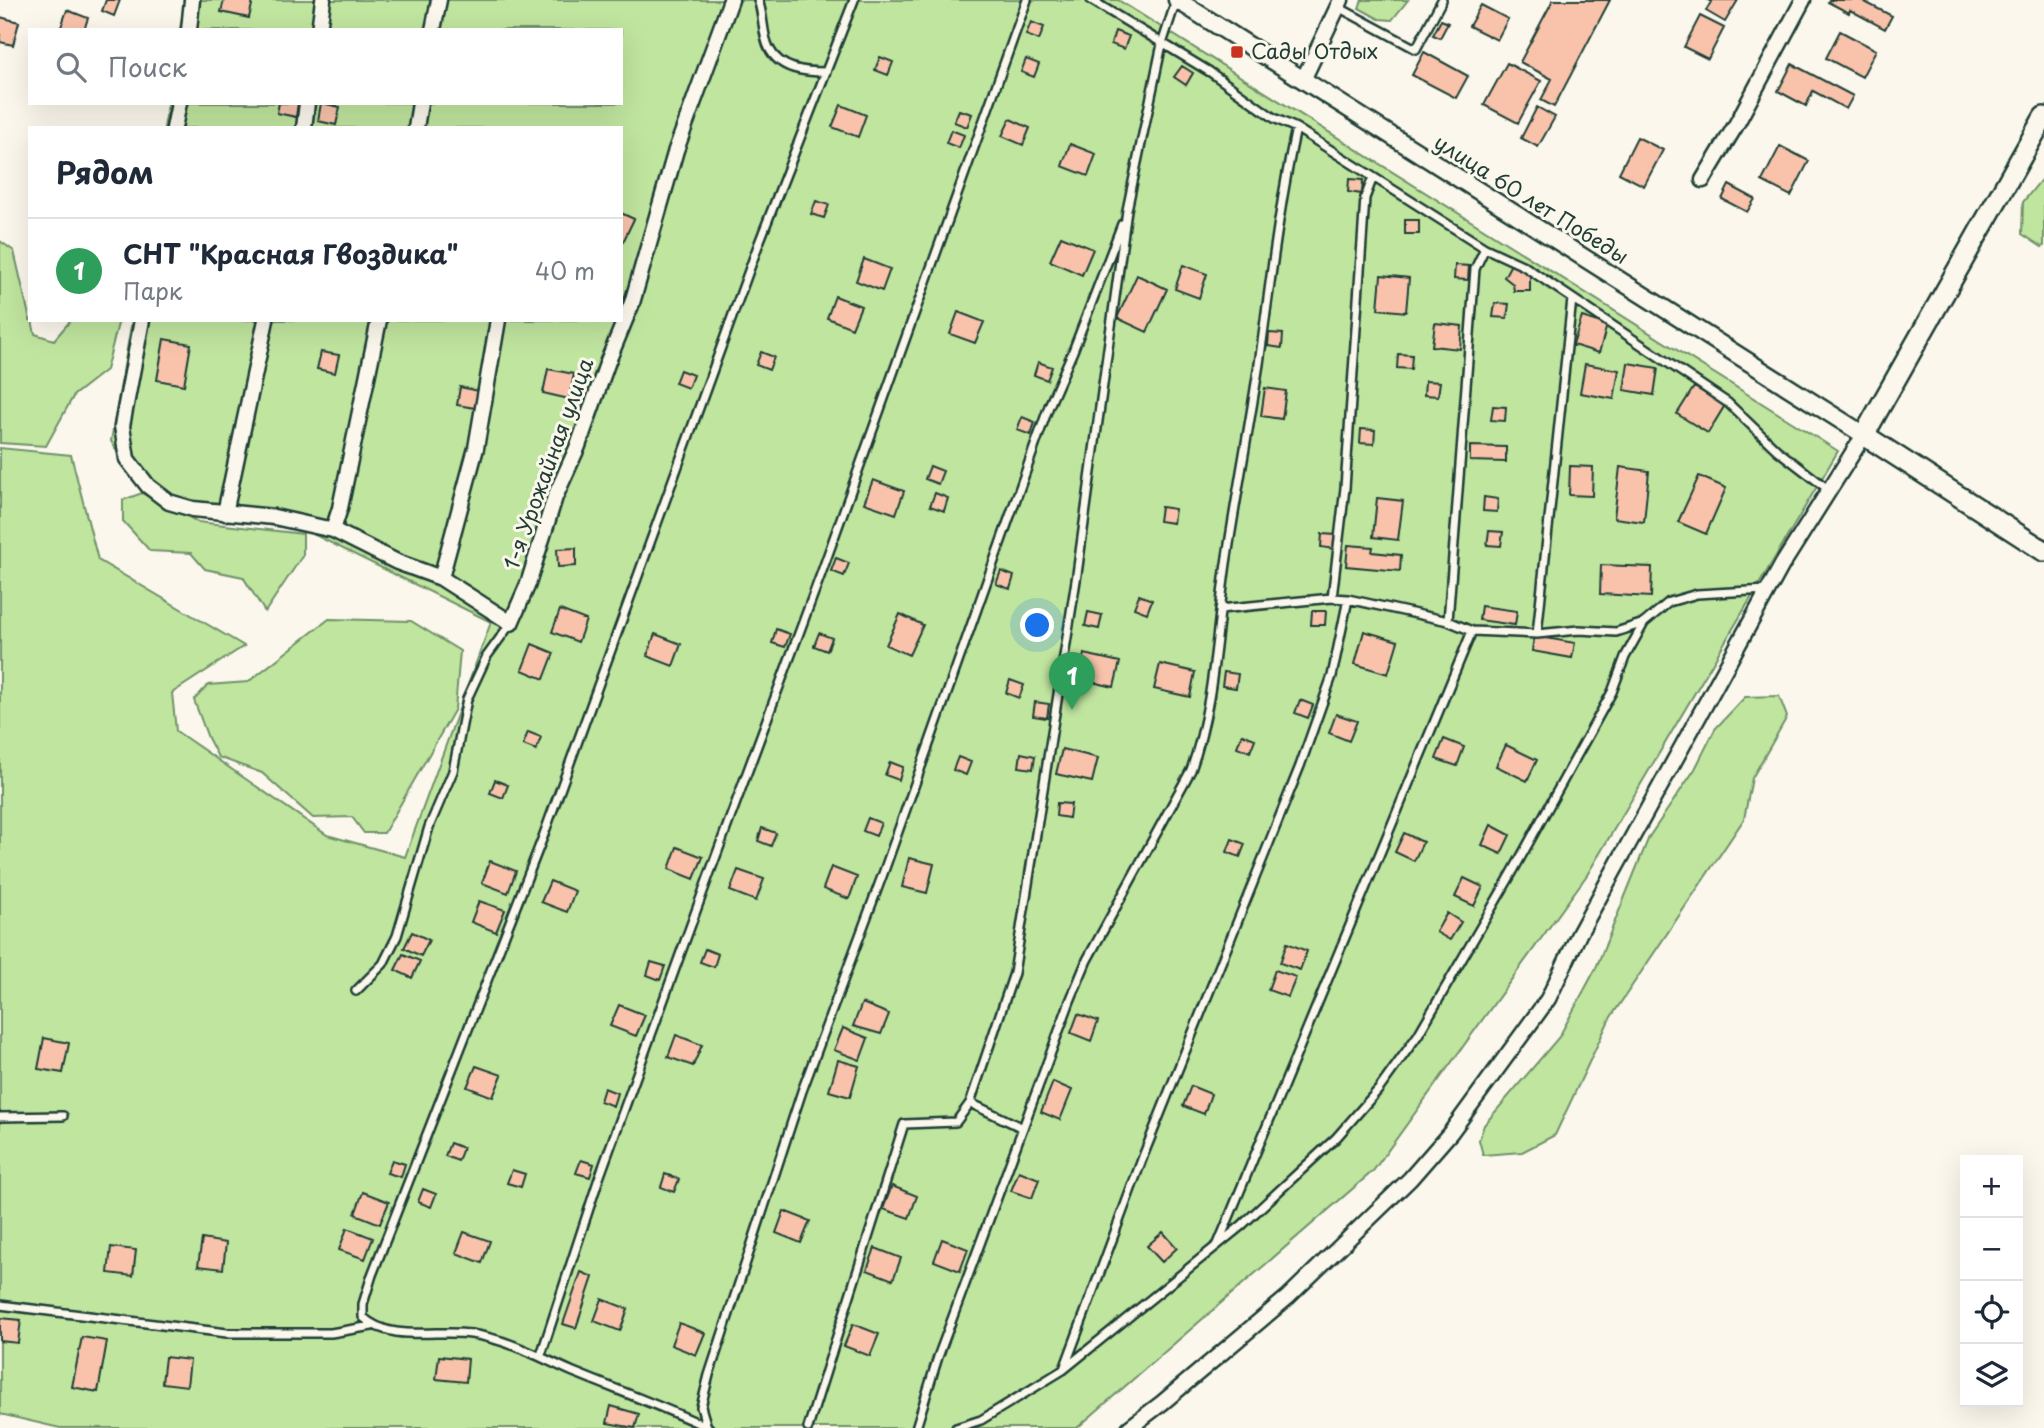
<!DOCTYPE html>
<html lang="ru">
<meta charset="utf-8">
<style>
:root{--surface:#fff;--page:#f6f6f7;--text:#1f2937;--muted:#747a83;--line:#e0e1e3;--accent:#db2777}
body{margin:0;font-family:"Playpen Sans",sans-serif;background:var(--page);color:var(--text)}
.controls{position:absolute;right:21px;bottom:21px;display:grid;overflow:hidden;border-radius:0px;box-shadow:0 7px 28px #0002}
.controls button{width:63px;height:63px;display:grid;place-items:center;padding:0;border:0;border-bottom:2px solid var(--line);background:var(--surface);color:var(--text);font:35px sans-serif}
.you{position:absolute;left:1038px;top:626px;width:24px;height:24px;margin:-18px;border:5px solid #fff;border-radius:50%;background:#1a73e8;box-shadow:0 0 0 10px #1a73e833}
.badge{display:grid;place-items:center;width:46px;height:46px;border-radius:50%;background:var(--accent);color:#fff;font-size:23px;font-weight:700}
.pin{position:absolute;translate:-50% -58px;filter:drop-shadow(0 2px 4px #0008)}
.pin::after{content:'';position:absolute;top:37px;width:24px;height:21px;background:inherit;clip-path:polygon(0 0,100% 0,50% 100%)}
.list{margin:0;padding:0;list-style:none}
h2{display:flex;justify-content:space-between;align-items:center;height:91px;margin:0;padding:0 28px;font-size:30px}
h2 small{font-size:23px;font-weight:400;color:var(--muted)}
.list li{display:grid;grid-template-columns:46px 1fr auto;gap:21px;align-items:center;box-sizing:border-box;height:105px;padding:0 28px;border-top:2px solid var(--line)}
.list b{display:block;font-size:26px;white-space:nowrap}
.list p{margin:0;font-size:23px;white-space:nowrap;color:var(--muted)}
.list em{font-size:23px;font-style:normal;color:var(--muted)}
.icon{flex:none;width:38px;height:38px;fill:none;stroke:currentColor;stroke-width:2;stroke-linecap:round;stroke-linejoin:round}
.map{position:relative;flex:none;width:2044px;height:1428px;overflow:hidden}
.search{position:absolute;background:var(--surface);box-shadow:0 7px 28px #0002;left:28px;top:28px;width:595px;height:77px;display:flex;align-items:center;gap:18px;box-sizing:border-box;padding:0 24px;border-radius:0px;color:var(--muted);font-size:26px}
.panel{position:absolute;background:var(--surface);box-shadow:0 7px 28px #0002;left:28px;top:126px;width:595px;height:196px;border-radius:0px}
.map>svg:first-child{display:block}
.green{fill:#c0e59f;stroke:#70916a;stroke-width:2}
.building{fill:#f9c3ab;stroke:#1f3d34;stroke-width:2}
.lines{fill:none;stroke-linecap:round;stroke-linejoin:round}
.service-casing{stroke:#1f3d34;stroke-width:12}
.minor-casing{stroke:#1f3d34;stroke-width:19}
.tertiary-casing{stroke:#1f3d34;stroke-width:21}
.secondary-casing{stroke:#1f3d34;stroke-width:24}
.service{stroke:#fbf7ec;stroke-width:7}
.minor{stroke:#fbf7ec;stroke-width:14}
.tertiary{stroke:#fbf7ec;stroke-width:16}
.secondary{stroke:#fbf7ec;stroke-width:19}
.poi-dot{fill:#c8321e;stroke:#fbf7ec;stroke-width:2.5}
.labels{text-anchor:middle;stroke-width:6;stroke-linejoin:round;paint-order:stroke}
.poi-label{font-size:21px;fill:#1f3d34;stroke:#fbf7ec;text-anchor:start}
.street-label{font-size:21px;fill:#1f3d34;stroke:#fbf7ec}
</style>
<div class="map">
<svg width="2044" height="1428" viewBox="0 0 2044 1428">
<rect width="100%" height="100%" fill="#fbf7ec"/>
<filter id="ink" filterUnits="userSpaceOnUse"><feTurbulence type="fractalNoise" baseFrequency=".0143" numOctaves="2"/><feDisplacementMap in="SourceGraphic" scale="14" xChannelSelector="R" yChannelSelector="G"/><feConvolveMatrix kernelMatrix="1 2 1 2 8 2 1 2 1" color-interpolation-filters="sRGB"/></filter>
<g filter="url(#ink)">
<path class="green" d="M185,0H1118L1838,451L1587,875L1373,1171L1077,1428H60L0,1414V448L71,455L98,560L244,646L172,693L176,731L327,835L405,857L491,622L303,529L193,516L167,504L133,480L111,441L132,320H621V128H164L168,103H621V30H180Z
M1362,0H1408L1392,20L1379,19L1359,8Z
M2044,176V246L2042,247L2022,234L2023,202Z
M0,241L14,251L30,320H32L35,334L54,340L71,320H119L106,370L74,395L46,446L0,443Z
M142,493L198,522L303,534V555L265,612L243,577L205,569L191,553L150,551L123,521V500Z
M329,619L411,621L460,651L455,709L384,833H364L352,817L313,818L262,773L218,757L208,738L194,700L208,685L248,682Z
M1779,696L1787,717L1752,778L1744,819L1609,1020L1555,1135L1522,1152L1483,1155L1479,1140L1484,1125L1559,1037L1596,968L1649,837L1695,769L1715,729L1745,697Z"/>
<path class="building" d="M106,0H120L114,16L102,11Z
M224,0H253L249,18L221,12Z
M1553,0H1610L1554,107L1541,100L1552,79L1520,62Z
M1708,0H1738L1725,22L1706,11L1711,2Z
M1829,0H1861L1892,16L1885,29L1850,10L1849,13L1828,2Z
M1481,5L1508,19L1497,40L1469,26Z
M67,10L88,18L84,30H60Z
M1700,16L1724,28L1708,59L1684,47Z
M0,17L19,22L13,45L0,42Z
M1441,20L1448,23L1440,38L1433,35Z
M1031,22L1044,27L1039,40L1026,35Z
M1115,31L1129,36L1124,49L1111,44Z
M1840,31L1876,50L1862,77L1826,58Z
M1424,52L1468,76L1456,98L1412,75Z
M880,57L893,62L888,75L875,70Z
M1026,59L1039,64L1034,77L1021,72Z
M1507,63L1541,81L1518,123L1484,105Z
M1792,64L1853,96L1846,109L1813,91L1806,106L1778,91Z
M1182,66L1193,73L1186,85L1174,77Z
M279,103H298L296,117L277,113Z
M321,103L340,107L336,125L318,121Z
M841,105L866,115L858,137L832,127Z
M1537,107L1555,117L1538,147L1521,138Z
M959,110L972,114L967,127L954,122Z
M1010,119L1030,128L1023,145L1002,136Z
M951,130L964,135L959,148L946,143Z
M1637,137L1663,150L1644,186L1619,173Z
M1070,144L1096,154L1088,176L1062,166Z
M1780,146L1809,161L1791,196L1762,181Z
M1349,179L1363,180L1362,194L1348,192Z
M1729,185L1755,199L1747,212L1722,199Z
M816,201L829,205L824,218L811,214Z
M621,213L634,219L623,242L621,241Z
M1405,220H1419V234H1405Z
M1061,236L1093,249L1082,275L1050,261Z
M864,259L890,269L882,291L856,281Z
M1511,264L1530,274V291H1514L1513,284L1504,277Z
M1183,265L1207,274L1199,298L1175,289Z
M1455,265L1469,266L1468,280L1454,279Z
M1137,275L1167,289L1147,332L1117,318Z
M1381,275L1409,278L1406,312L1378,309Z
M835,296L861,306L852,328L827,318Z
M1495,303L1509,304L1507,318L1493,317Z
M958,312L984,322L975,343L950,334Z
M1582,317L1607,325L1599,353L1573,345Z
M1435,323L1462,326L1460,349L1432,346Z
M1269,333L1283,334L1282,348L1268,346Z
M164,339L191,344L184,385L157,380Z
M321,352L339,355L335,373L317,369Z
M761,352L774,357L769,370L756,365Z
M1398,354L1412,355L1411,369L1397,368Z
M1038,362L1052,367L1047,380L1034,375Z
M1628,363L1658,368L1654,395L1624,390Z
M1585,364L1619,370L1614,399L1580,393Z
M548,369L574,374L569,399L543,393Z
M680,370L693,375L688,388L675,383Z
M1425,381L1440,382L1438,396L1424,395Z
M460,387L479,391L475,408L457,405Z
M1694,387L1725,405L1708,433L1677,414Z
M1265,388L1286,391L1282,419L1261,416Z
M1493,406L1506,407L1505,421L1491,420Z
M1022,417L1035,422L1031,435L1017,430Z
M1361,429L1375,430L1374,444L1360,443Z
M1470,446L1506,447V462L1470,461Z
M930,466L943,471L938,484L925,479Z
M1570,466L1593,467L1592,496L1569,495Z
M1620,467L1649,471L1644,522L1614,518Z
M1699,476L1726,488L1706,534L1678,522Z
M873,480L904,491L896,514L864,503Z
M935,493L948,498L944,511L930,506Z
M1484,497L1498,499L1497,512L1483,511Z
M1377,498L1403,501L1398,540L1373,537Z
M1161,507L1175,509L1173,523L1159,521Z
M1489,531L1503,532L1501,546L1487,545Z
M1322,534L1336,535L1335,549L1321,547Z
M1348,545L1373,547L1372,552L1401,555L1400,571L1346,566Z
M576,548V566L558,567L557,549Z
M836,558L849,563L844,576L831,571Z
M1601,565L1652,567L1651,597L1600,594Z
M1001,571L1014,576L1010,589L996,584Z
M1139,595L1152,600L1147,613L1134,608Z
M1481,606L1517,611L1515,625L1479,620Z
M560,610L586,620L578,642L552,632Z
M1312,611H1326L1325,625H1311Z
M1088,612L1102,615L1099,629L1085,626Z
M900,614L923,625L909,655L886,645Z
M776,629L790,634L785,647L772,643Z
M1364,631L1398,641L1388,674L1355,664Z
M819,633L832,638L827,651L814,646Z
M655,634L681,644L673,666L647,656Z
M1534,636L1575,643L1572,658L1532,651Z
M532,644L554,653L544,679L522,670Z
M1084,654L1120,662L1114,687L1079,679Z
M1160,664L1195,672L1190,697L1154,689Z
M1224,672L1238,674L1236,688L1222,686Z
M1010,680L1024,685L1019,698L1006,693Z
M1300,700L1313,705L1308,718L1295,713Z
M1035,702L1049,704L1047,718L1033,716Z
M1336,714L1357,721L1349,741L1329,733Z
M528,732L541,737L536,750L523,745Z
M1242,734L1255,739L1250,752L1237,747Z
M1444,739L1464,747L1457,766L1436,759Z
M1506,745L1537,760L1527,781L1496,766Z
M1062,749L1098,758L1092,782L1056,774Z
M1021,753L1035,756L1033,769L1019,767Z
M958,757L971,762L966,775L953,770Z
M890,762L903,767L899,780L885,775Z
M495,780L508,785L503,798L490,793Z
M1057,803L1071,804L1069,818L1056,816Z
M868,818L881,823L876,836L863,831Z
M1491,825L1510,835L1501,854L1482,845Z
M762,828L776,833L771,846L758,841Z
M1404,833L1423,842L1414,861L1395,852Z
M1232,839L1245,844L1240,857L1227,852Z
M677,847L703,857L694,879L669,869Z
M909,858L934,864L927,893L902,887Z
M490,861L516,871L508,893L482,883Z
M831,867L857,877L849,899L823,889Z
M738,870L764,879L756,901L730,891Z
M1464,878L1483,887L1474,906L1455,897Z
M550,881L575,891L567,912L541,902Z
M479,901L505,910L496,932L471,922Z
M1447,913L1461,922L1450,940L1436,932Z
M412,932L429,940L421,956L404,948Z
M1287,943L1307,951L1300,970L1280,963Z
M705,949L718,954L714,967L700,962Z
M403,954L420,961L412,978L395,970Z
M651,962L665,966L660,980L647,975Z
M1275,970L1296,977L1288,997L1268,990Z
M862,1003L889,1014L881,1034L853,1026Z
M619,1005L645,1015L636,1036L610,1026Z
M1078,1014L1098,1021L1091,1041L1071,1033Z
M843,1028L868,1038L860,1060L834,1050Z
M676,1035L702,1045L693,1066L668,1057Z
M44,1038L69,1043L63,1073L38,1069Z
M838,1060L859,1066L850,1097L829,1091Z
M476,1066L502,1075L493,1097L467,1087Z
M1053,1082L1072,1090L1060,1120L1041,1112Z
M1191,1086L1211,1094L1204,1114L1183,1106Z
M604,1088L617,1093L613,1106L600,1101Z
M450,1143L463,1148L458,1161L445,1156Z
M392,1160L405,1164L401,1177L387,1173Z
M581,1160L594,1164L590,1177L576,1173Z
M512,1170L525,1174L521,1187L507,1183Z
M1019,1171L1039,1179L1032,1198L1011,1191Z
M665,1174L679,1179L674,1192L661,1187Z
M892,1186L917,1196L909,1218L883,1209Z
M423,1189L436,1194L431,1207L418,1202Z
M363,1192L389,1202L380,1224L355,1214Z
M784,1211L810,1221L801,1243L776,1233Z
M347,1228L373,1238L365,1259L339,1250Z
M464,1232L490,1241L482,1263L456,1253Z
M1163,1232L1177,1248L1162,1262L1147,1246Z
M202,1239L226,1243L223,1269L198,1266Z
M942,1239L968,1249L960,1271L934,1261Z
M111,1247L136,1250L133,1276L108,1273Z
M875,1248L901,1258L893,1280L867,1270Z
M581,1272L593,1277L576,1328L563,1324Z
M602,1299L628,1309L620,1331L594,1321Z
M0,1318L21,1320L18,1343L0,1341Z
M679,1323L705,1333L696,1355L671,1345Z
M853,1324L879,1334L870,1356L844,1346Z
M82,1337L107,1341L98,1392L72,1387Z
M439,1356L468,1359L466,1382L436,1379Z
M165,1357L190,1360L187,1386L162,1383Z
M611,1406L639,1414L635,1428L607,1423Z"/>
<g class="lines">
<defs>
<path id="service" d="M758,0C764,15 762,35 769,48C780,70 805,72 826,72
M1091,0L1210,72L1274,118L1296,128L1485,248L1524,266L1728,403L1777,450L1829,490
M1338,7L1416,49L1442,0
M1332,598L1345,488L1365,198L1373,177
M1220,609L1332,598L1348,599L1448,621L1472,631L1537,634L1579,630L1616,632L1644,623L1669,602L1697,594L1767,590
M1448,621L1475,269L1485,248
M1537,634L1572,299
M356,991L383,964L397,936L429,827L453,771L467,699L487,656L511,623
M970,1103L1023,1128
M0,1117L63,1116
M1218,1244L1472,631
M0,1305L227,1333H331L372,1326
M541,1355L598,1181L709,875L821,574L1027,0
M1064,1369L1144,1154L1300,766L1332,676L1348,599
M707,1427L701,1407L709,1375L802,1091L884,871L1049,406L1073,351L1122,224
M709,1428C664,1407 617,1390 571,1371C537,1356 510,1340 471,1334C437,1329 390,1343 363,1317V1304L372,1275L543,837L759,243L854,0
M808,1428L904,1124L956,1122L970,1103L1014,973L1077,574L1127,210L1162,44L1176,1
M916,1428L938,1357L1070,1001L1087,960L1191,770C1215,703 1216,628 1227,557C1237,492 1249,428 1259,364C1270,285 1279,206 1296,128
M956,1428L981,1420L1063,1370L1241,1226L1336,1138L1379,1089L1418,1035L1512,873L1612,692L1625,657L1644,623"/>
<path id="minor" d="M189,30L192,0
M319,30L323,0
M433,30L439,0
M1303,80L1341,0
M174,128L179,103
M304,128L307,103
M416,128L420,103
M1703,180L1736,125L1803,0
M142,320L122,426L127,459L148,486L169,502L193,509L274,517L333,530L397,562L441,578L511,623L528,584L555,497L578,446L608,361L632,303L676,150L731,0
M225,513L266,320
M333,530L340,508L379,320
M441,578L476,448L498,320
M1129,1428L1162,1403L1288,1297L1410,1179L1451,1132L1548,999L1579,934L1782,565L1864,435"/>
<path id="tertiary" d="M1177,0L1864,435"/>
<path id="secondary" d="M2044,117L1864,435L2044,551"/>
</defs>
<use href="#service" class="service-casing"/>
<use href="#minor" class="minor-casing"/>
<use href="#tertiary" class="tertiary-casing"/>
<use href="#secondary" class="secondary-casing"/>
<use href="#service" class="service"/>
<use href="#minor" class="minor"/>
<use href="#tertiary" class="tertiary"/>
<use href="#secondary" class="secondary"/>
</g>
</g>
<rect class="poi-dot" x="1230" y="45" width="14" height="14" rx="3.5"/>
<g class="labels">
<g class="poi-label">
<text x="1251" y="59">Сады Отдых</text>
</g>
<g class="street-label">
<text transform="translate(1531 200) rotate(32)" y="7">улица 60 лет Победы</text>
<text transform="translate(549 464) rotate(-70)" y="7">1-я Урожайная улица</text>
</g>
</g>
</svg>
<div class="controls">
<button>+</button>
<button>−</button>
<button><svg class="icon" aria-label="locate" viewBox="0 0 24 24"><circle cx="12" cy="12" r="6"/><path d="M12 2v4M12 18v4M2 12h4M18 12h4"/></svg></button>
<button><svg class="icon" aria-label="layers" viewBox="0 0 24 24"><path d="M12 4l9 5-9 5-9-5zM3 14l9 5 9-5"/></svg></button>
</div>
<div class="you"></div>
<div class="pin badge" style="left:1072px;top:710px;background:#2e9e5b">1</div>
<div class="search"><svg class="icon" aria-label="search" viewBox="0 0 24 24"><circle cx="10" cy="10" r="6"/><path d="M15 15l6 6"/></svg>Поиск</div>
<section class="panel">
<h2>Рядом<small></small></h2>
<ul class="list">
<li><span class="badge" style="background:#2e9e5b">1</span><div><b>СНТ &quot;Красная Гвоздика&quot;</b><p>Парк</p></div><em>40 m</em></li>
</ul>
</section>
</div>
